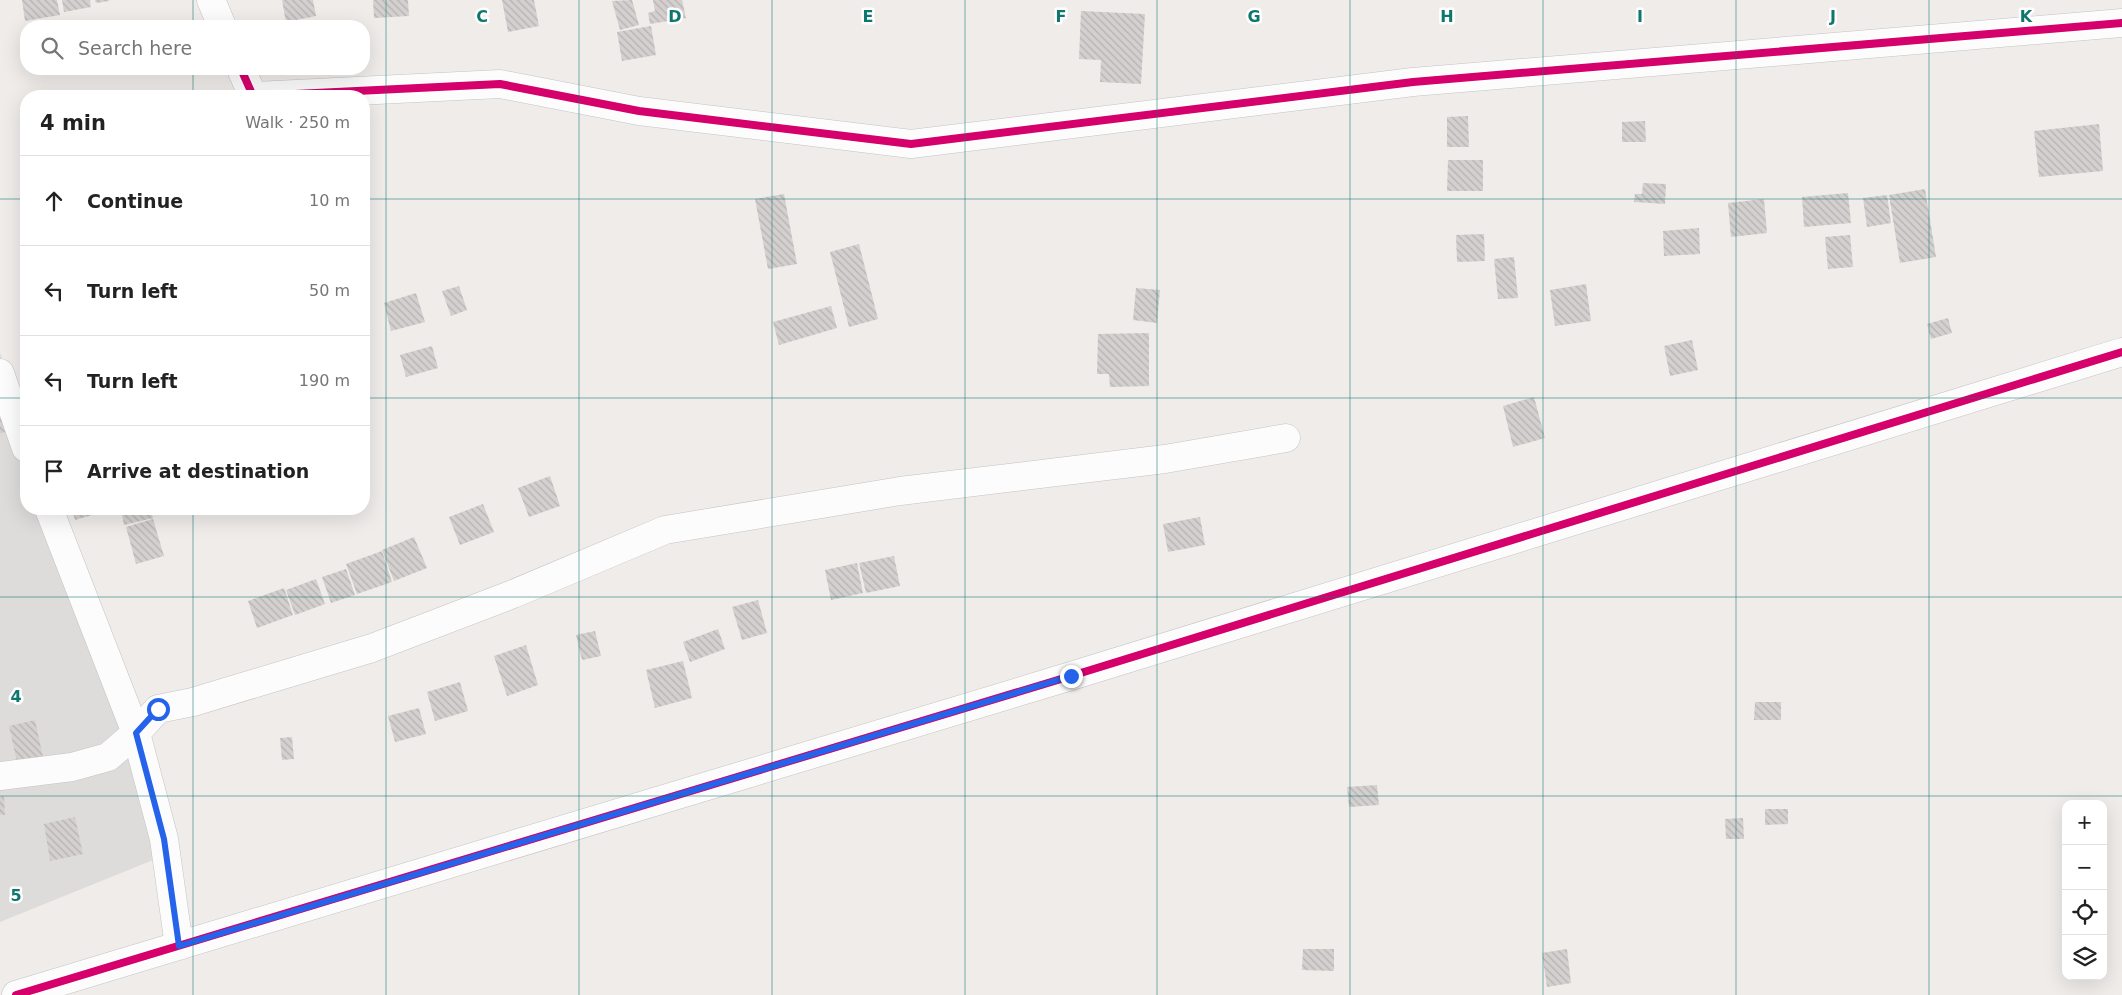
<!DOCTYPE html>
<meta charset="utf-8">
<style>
:root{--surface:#fff;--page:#f6f6f6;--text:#222;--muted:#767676;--line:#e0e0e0}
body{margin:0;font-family:"DejaVu Sans",sans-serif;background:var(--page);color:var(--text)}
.controls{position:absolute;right:15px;bottom:15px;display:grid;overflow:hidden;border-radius:10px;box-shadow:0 5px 20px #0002}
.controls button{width:45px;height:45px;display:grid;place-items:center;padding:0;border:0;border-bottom:1px solid var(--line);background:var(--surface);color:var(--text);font:25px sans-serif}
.stop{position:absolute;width:15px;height:15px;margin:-11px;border:4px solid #2563eb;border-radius:50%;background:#fff}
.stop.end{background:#2563eb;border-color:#fff;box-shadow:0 1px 5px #0008}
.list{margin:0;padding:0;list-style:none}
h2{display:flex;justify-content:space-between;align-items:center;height:65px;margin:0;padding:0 20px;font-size:21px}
h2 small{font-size:16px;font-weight:400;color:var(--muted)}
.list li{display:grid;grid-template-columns:32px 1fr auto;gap:15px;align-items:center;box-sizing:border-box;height:90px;padding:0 20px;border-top:1px solid var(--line)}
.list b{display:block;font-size:19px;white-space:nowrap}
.list em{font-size:16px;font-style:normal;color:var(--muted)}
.icon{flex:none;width:28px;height:28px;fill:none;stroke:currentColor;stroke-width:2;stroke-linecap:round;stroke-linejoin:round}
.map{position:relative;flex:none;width:2122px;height:995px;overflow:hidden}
.search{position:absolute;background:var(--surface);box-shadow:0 5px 20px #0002;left:20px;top:20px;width:350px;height:55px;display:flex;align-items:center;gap:12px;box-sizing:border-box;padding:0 18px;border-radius:20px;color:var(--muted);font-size:19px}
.panel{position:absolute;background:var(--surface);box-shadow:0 5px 20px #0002;left:20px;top:90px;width:350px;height:425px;border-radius:20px}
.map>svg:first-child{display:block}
.residential{fill:#dedcdb}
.building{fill:url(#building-back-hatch)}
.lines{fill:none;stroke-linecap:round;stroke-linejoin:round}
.street-casing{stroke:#c5c3c2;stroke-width:29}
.street{stroke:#fdfcfc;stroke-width:28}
.cycleway-casing{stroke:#fff;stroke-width:11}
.cycleway{stroke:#d6006c;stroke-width:8}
.route{stroke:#2563eb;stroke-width:6}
.grid{fill:none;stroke:#0f766e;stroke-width:1;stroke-opacity:0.55}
.grid-label{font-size:16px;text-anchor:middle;font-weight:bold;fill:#0f766e;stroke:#fff;stroke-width:5;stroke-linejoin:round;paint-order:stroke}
</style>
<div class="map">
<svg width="2122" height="995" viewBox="0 0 2122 995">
<defs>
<pattern id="building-back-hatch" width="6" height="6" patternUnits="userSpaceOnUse" patternTransform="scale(1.25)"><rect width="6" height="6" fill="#d4d0cf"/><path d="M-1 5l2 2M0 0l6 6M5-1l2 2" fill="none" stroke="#b6b2b1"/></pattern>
</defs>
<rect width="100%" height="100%" fill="#efecea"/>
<path class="residential" d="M0,353L26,420V509H54L163,856L0,922Z"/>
<path class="building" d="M22,0H57L60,15L25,21Z
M62,0H90L91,7L64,12Z
M95,0H109V1L96,3Z
M282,0H313L316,16L286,22Z
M373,0H408L409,16L374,18Z
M502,0H534L539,26L508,32Z
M632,0L639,25L620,30L612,1Z
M653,0H682L686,18L650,24L648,13L655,11Z
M1081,11L1145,14L1141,84L1100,82L1101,60L1079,59Z
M651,26L656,55L622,61L617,32Z
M1468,116L1469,147H1447V117Z
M1645,121L1646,142H1622V122Z
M2099,124L2103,171L2039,177L2034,131Z
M1448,160H1483V191H1447Z
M1643,183L1666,184L1665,204L1634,202L1635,194H1642Z
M1925,189L1936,257L1900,263L1889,195Z
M1848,193L1851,223L1804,227L1802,197Z
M784,194L797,264L768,269L755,199Z
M1887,195L1891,223L1867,227L1863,198Z
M1764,199L1767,233L1731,237L1728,203Z
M1699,228L1700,254L1664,256L1663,231Z
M1484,234L1485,261L1457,262L1456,235Z
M1850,235L1853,267L1828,269L1825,237Z
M859,244L878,319L849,327L830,252Z
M1514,257L1518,298L1498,299L1494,259Z
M1586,284L1591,321L1555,326L1550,290Z
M459,286L467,310L451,316L442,291Z
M1136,288L1160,290L1157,323L1133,320Z
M416,293L425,322L391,331L384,303Z
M831,306L837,328L779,345L773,322Z
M1948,318L1952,333L1931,339L1927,324Z
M1149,333V386L1110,387L1109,374H1097L1098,334Z
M1692,340L1698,370L1670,376L1664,346Z
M432,346L438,368L406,377L400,355Z
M1534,397L1545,438L1513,447L1503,406Z
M0,415L5,432L0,434Z
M550,476L560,506L529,517L518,488Z
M483,504L494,532L460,545L449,517Z
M72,509H113L75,520Z
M121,509H150L153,518L124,525Z
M1200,517L1205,545L1168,552L1163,524Z
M153,519L164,556L136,564L126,527Z
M414,537L427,568L394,581L382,550Z
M382,551L392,582L357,594L346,564Z
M894,556L900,586L866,593L859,563Z
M857,563L863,593L831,600L825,570Z
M346,569L355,595L331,603L322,577Z
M316,579L325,604L295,615L286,590Z
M284,588L293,615L257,628L248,601Z
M758,600L767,633L742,640L732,607Z
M718,629L725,649L690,662L683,642Z
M595,631L601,656L582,660L576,635Z
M526,645L538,685L507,696L494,656Z
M683,661L692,698L655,708L646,670Z
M460,682L468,711L435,721L427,692Z
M1755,702H1781V720H1754Z
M419,708L426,734L395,742L388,716Z
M35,720L43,757L17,762L9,726Z
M292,737L294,759L282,760L280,738Z
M1377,785L1379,805L1349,807L1347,787Z
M4,796L5,815H0V797Z
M1765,809H1788V824L1765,825Z
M75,817L83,854L50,861L44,824Z
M1743,818L1744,839H1726L1725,819Z
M1303,949H1334V971L1302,970Z
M1567,949L1571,983L1547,987L1542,953Z"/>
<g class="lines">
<defs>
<path id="street" d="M211,0L222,26
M241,69L253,96L500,84L639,111L911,144L1413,82L2122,23
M0,373L26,448
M0,776L72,767L108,757L136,733L49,509
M179,946L164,839L136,733L158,709L193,702L372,648L513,594L665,530L900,491L1165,459L1286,438
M16,995L1071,676L2122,352"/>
</defs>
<use href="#street" class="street-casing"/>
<use href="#street" class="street"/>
<defs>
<path id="cycleway" d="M241,69L253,96L500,84L639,111L911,144L1413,82L2122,23
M16,995L1071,676L2122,352"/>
</defs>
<use href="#cycleway" class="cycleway-casing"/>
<use href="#cycleway" class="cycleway"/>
</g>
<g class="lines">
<path class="route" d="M158,709L136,733L164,839L179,946L1071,676"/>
</g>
<path class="grid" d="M193,0V26M386,0V995M579,0V995M772,0V995M965,0V995M1157,0V995M1350,0V995M1543,0V995M1736,0V995M1929,0V995M193,69V96M0,199H26M364,199H2122M0,398H26M364,398H2122M193,509V995M0,597H2122M0,796H2122"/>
<g class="grid-label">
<text x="482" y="22">C</text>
<text x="675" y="22">D</text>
<text x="868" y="22">E</text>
<text x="1061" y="22">F</text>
<text x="1254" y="22">G</text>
<text x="1447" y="22">H</text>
<text x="1640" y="22">I</text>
<text x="1833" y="22">J</text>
<text x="2026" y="22">K</text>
<text x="16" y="702">4</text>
<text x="16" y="901">5</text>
</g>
</svg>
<div class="controls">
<button>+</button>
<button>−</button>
<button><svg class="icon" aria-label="locate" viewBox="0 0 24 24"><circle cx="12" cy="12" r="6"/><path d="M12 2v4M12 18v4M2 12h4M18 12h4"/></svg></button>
<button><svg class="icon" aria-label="layers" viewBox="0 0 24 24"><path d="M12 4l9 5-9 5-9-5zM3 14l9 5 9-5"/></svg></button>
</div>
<div class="stop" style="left:158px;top:709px"></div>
<div class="stop end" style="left:1071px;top:676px"></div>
<div class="search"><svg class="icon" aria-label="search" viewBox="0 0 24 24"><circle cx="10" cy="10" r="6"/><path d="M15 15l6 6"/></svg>Search here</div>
<section class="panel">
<h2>4 min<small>Walk · 250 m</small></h2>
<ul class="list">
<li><svg class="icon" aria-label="ahead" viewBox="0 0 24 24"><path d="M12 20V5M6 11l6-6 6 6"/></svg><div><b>Continue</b></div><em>10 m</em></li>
<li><svg class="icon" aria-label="left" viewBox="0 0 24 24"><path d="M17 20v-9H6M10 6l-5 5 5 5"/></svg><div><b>Turn left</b></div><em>50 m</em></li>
<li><svg class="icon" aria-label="left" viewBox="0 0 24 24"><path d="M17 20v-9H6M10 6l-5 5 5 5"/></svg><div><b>Turn left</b></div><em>190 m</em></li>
<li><svg class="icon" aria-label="arrive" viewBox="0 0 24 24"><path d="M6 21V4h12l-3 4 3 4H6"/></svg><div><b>Arrive at destination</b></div></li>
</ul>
</section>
</div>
